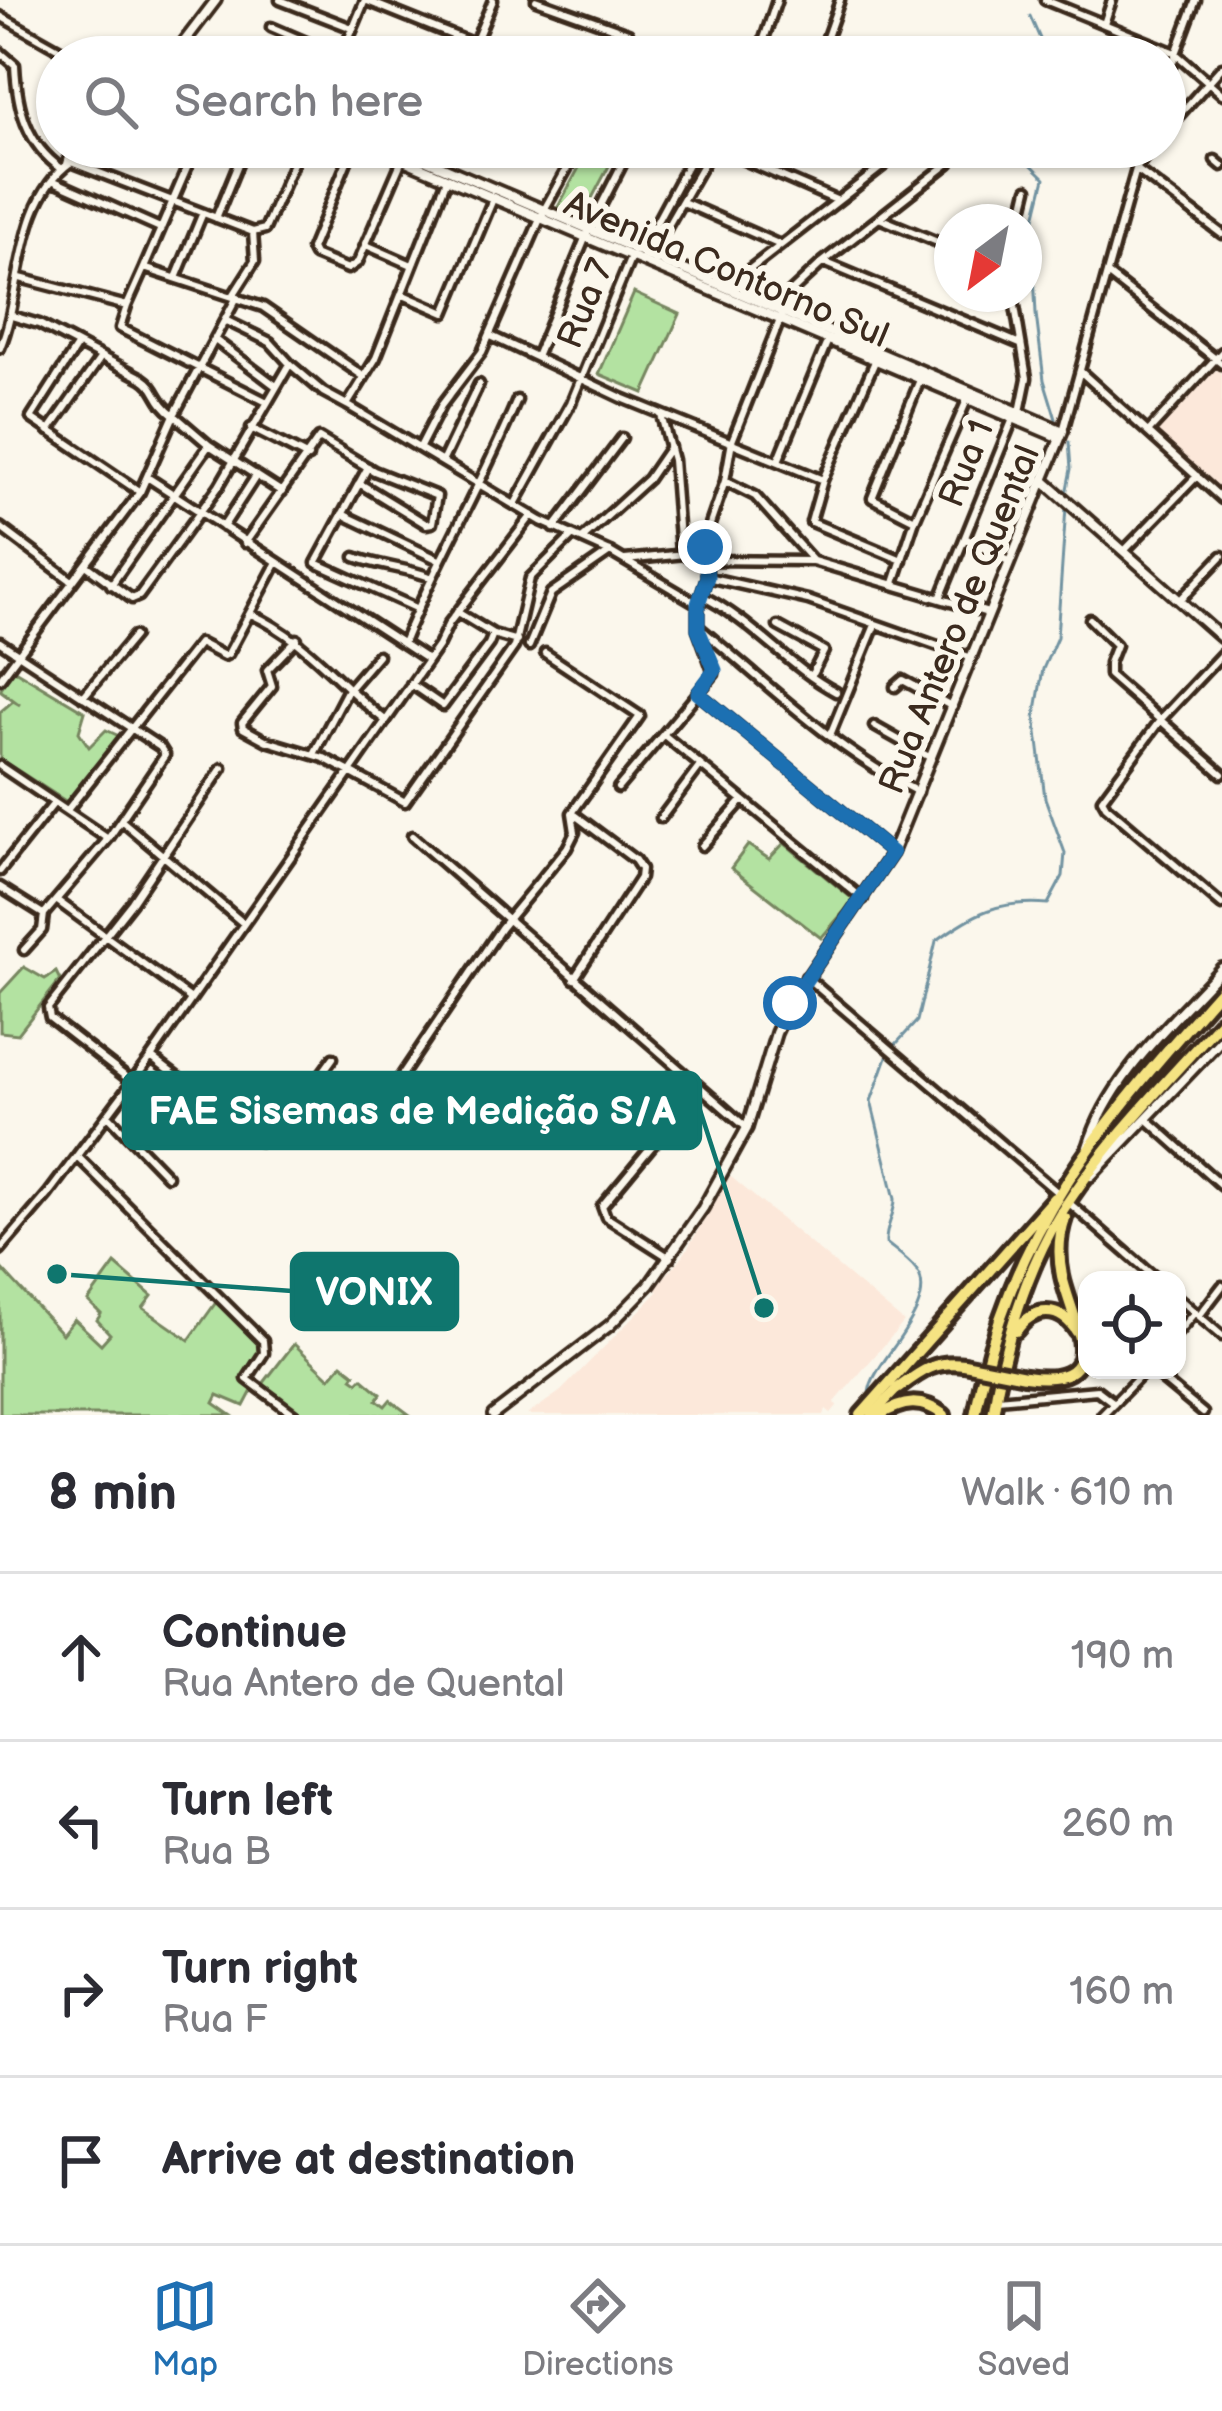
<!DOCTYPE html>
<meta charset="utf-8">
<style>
:root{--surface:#fff;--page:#f7f7f7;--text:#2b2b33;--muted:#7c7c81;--line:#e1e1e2;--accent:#1f6fb2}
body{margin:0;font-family:"Balsamiq Sans",sans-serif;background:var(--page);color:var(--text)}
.controls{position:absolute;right:36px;bottom:36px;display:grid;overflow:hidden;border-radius:24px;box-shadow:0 3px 9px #0004}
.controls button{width:108px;height:108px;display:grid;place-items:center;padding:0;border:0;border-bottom:3px solid var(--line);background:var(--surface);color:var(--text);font:60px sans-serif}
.compass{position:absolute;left:934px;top:204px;width:108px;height:108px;border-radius:50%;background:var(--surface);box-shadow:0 3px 9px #0004;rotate:212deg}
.stop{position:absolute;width:36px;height:36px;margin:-27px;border:9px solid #1f6fb2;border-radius:50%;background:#fff}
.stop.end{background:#1f6fb2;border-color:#fff;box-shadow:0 3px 12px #0008}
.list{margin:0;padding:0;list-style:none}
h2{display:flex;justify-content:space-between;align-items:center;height:156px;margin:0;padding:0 48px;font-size:51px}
h2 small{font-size:39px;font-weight:400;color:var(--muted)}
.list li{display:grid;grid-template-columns:78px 1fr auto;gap:36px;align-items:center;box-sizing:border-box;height:168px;padding:0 48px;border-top:3px solid var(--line)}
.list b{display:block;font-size:45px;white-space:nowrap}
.list p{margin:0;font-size:39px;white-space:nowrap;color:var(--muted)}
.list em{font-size:39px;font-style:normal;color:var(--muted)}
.icon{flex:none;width:66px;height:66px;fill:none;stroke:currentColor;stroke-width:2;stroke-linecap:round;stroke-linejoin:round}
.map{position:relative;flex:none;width:1222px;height:1415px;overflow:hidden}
.search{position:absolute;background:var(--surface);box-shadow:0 3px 9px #0004;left:36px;right:36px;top:36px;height:132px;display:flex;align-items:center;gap:30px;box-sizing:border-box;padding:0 42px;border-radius:66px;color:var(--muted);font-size:45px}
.sheet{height:828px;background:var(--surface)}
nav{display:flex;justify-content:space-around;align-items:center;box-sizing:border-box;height:168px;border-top:3px solid var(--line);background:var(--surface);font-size:33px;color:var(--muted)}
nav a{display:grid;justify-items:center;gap:6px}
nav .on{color:var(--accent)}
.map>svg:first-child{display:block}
.built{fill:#fce8da}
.green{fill:#b3e2a1;stroke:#778660;stroke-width:3}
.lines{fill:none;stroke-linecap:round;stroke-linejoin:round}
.stream{stroke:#7293a1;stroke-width:3}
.street-casing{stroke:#3b2a1e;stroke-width:15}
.secondary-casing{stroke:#3b2a1e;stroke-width:16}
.primary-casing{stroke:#3b2a1e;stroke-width:18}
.highway-casing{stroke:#3b2a1e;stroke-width:20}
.street{stroke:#fbf7ec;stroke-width:6}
.secondary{stroke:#fbf7ec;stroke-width:8}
.primary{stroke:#f5e382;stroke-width:9}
.highway{stroke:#f5e382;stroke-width:10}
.highway-bridge-casing{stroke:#3b2a1e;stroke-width:20;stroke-linecap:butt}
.highway-bridge{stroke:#f5e382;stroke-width:10}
.route{stroke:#1f6fb2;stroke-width:15}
.labels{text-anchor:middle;stroke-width:12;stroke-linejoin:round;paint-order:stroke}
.street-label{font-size:36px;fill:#3b2a1e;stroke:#fbf7ec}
.leader{fill:none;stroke:#0f766e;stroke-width:4.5}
.callout-dot{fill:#0f766e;stroke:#fbf7ec;stroke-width:4.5}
.callout{fill:#0f766e;stroke:#0f766e;stroke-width:4.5}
.callout-label{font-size:39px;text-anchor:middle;font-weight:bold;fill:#fff}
</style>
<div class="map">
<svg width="1222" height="1415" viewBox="0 0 1222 1415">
<rect width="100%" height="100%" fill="#fbf7ec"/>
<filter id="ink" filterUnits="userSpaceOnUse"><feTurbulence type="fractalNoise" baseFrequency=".00833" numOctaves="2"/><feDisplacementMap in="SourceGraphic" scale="24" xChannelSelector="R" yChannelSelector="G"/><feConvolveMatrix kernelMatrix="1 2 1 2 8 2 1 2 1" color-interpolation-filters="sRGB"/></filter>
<g filter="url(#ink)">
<path class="built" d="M1219,370L1222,373V492L1157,432L1213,371Z
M730,1176L904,1322L835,1402L837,1406L831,1413L826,1409L824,1415H527L561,1391L658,1292L655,1288L683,1256Z"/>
<path class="green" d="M590,147H619L582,217L558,207Z
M634,293L680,314L644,393L599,374Z
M13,669L85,712L79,732L89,747L106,730L119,736L67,802L0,759V712L13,701L20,705L0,690Z
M784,843L854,900L821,938L731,868L748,845L769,859Z
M24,967L45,979L56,972L60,980L18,1034L0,1032V993Z
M115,1264L152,1296L143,1308L189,1340L217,1301L262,1343L263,1351L242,1381L253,1389L244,1406L218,1395L214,1403L231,1415H0V1267L62,1334L74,1319L101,1344L110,1334L97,1320L101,1314L88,1301Z
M294,1344L330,1378L342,1364L355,1374L352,1378L358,1382L362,1378L381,1394L377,1400L385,1406L390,1400L410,1415H297L259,1389Z"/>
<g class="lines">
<path class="stream" d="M1030,16L1048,57
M1013,147L1045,178L1032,230L1036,314L1044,380L1056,419
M1066,494L1071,469L1069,442
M896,1044L917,1021L936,941C974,913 998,900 1048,904L1063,876L1065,853L1045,798L1035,716L1043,669L1057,637L1066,507
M868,1401C869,1395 869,1388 872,1382C883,1353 940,1303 916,1269C908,1259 896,1251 886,1243C885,1227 895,1215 895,1199L871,1101L888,1054"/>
<defs>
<path id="street" d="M280,0L352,28
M365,0L507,57
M536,0L628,33L630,42L623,57
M1045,0L1175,53L1222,94
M0,16L73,57
M1104,24L1112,0
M271,27L341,57
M475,43L493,0
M0,52L15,65C17,107 26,144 62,169
M260,55L265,57
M341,57L365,0
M678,57L682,49
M758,57L777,0
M820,57L840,0
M1165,83L1196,0
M1165,131L1222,67
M353,147L311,249L314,255L348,269L358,262L402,160
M552,147L574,156
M714,147L836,200
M1143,147L1136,169L1222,234
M1215,160L1222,166
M67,164L72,147
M447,179L376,358L347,405L541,521L610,552L698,604
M54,181L160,228
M683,202L778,244
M216,218L245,147
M879,218L952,248
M1020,222L1028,189
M253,232L265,229L300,147
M366,245L412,265
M641,251L697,147
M651,255L713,147
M824,262L1020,344
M144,268L196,147
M1107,274L1222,364
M20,278L127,306L144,268L263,307L363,376
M176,278L202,215
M727,287L897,155L902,147
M234,294L255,261L253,232
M401,294L445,313L493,199
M1013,294L1027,378L1020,412
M127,306L120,328L267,402
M12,316L39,324L142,378C159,389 154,400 174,415L237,297
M225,320L270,342L290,364
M491,336L622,398L823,480L876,359
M215,340L276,386
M77,346L31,418L140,492
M0,348C24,290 15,202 71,162L253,232
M536,357L589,229L631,147
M1081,372L1222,499
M661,415L673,460L680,552
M251,428L308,457
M49,431L99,360
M1063,431L1136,169L1152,147
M1149,431L1222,352
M420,447L441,406L482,352L544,210L579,147
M443,460L479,384
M778,461L828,340
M368,467L316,563L416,608
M147,477L428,660
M823,480L811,522L902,560
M725,481L755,496L813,561
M515,504L571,403L631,257
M342,514L439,560
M915,520L872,498L922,375
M0,527L72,581
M223,527L256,476
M554,528L622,438
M965,538L1008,561
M582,539L648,479L670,447
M245,543L319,438L374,471L437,496L432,523L426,524L359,483
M1124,551L1197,476
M355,557C381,567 404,567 430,577
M625,560L705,552
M706,560L813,561L988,613
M86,565L132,599L139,596L219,486L290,364L323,392L347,405
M707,577L808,600L972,658
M894,583L915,520L967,400
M111,585L209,445
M702,596C753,621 787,666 836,692
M941,596L1015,414
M1180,600L1222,556
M251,614C306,639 337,683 385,720
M1090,619L1116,645L1109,663V675L1222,774
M778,626L824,651L811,676
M701,629C770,686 837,752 918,792
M493,634L517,641
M297,639L267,670L272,686L242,723L243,728L267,741L324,758L405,802L514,647L530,578L572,536
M0,642L160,747L165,755L108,839L44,914L42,930L24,950
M403,643C437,560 483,483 517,400
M529,646L551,593L610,552
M1222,654L1161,719L1102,799L1106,806L1222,905
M0,679L140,492L174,415L209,445L282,492
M411,684L443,706L489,644L493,634L457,612
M895,687L903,680L953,707
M698,693L892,853
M83,697L134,636
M874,726L931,758
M664,735L863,899
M830,735L875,625
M314,754L347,691L378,655
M0,766L108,839
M618,788L714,674L698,629V604L707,577L706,536L725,481L732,441L791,292L823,262L949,163
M68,809L199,643L224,656L228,654L276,564
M661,818L700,766
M122,821L243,923
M412,836L747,1128
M702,846L742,801
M0,871L54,803
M0,887L43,914
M59,902L191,999
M806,977L1058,1193
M574,979L640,878L641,869L635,860L575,815
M151,1057L260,1141L274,1140L333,1058
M131,1081L50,1018L48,1008L132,902L222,768
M390,1093L501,928L567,848L575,832L572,813L640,716L545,653
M108,1115L167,1176
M1148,1120L1222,1186
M77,1156L263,1341L264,1353L247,1379L295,1415
M1068,1202L1158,1280
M0,1250L48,1194L151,1057L438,646L449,623L532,515
M670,1258L606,1217L602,1206L699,1089
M1177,1297L1222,1336
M1199,1316L1222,1286
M1177,1333L1195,1312
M1151,1370L1203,1413
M997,1399L1097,1390L1114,1403
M1102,1415L1146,1370"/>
<path id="secondary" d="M184,57V42L216,0
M373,147L1060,438
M396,147L1063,431L892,853L790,1003L776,1033L747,1128L703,1208L649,1285L610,1325L493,1415
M1043,480L1222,638
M1088,1147C1110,1075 1173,1022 1222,968
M1091,1176L1222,1039"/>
<path id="primary" d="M872,1415L897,1389"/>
<path id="highway" d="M1016,1331C1034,1306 1060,1305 1077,1332
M1025,1376C1116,1389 1071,1319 1062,1276C1058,1256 1058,1238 1065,1218
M897,1389C920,1372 934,1360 964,1364
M861,1415L1054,1198
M880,1415C903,1401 921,1398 944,1415
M975,1415C1009,1231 1102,1123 1222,988
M993,1415C1003,1347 1025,1272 1061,1213C1105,1143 1167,1081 1222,1020"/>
</defs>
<use href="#street" class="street-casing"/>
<use href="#secondary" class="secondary-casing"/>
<use href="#primary" class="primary-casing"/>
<use href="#highway" class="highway-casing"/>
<use href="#street" class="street"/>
<use href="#secondary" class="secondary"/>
<use href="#primary" class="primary"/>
<use href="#highway" class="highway"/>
<defs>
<path id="highway-bridge" d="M964,1364L1025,1376"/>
</defs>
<use href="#highway-bridge" class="highway-bridge-casing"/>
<use href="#highway-bridge" class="highway-bridge"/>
</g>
</g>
<g class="lines" filter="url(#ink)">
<path class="route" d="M705,547L707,577L698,604V629L715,670L698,693L892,853L790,1003"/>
</g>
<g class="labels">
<g class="street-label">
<text transform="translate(727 268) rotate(23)" y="13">Avenida Contorno Sul</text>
<text transform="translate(584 303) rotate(-68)" y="13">Rua 7</text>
<text transform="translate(965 463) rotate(-68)" y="13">Rua 1</text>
<text transform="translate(958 619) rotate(-68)" y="13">Rua Antero de Quental</text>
</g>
</g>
<path class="leader" d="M764 1308L700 1110M57 1274L292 1291"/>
<g class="callout-dot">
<circle cx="764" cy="1308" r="12"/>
<circle cx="57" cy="1274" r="12"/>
</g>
<g class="callout">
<rect x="124" y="1073" width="576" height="75" rx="12"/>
<rect x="292" y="1254" width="165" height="75" rx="12"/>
</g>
<g class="callout-label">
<text x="412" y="1124">FAE Sisemas de Medição S/A</text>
<text x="374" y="1305">VONIX</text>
</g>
</svg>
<div class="controls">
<button><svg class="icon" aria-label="locate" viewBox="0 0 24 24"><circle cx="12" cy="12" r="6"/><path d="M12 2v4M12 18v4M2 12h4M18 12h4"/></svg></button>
</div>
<svg class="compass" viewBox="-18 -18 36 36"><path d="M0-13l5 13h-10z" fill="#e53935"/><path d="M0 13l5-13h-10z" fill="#7c7c81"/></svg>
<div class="stop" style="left:790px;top:1003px"></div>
<div class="stop end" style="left:705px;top:547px"></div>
<div class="search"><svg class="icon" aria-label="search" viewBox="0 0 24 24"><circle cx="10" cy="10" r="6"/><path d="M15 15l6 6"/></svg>Search here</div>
</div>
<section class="sheet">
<h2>8 min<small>Walk · 610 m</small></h2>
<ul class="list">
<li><svg class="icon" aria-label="ahead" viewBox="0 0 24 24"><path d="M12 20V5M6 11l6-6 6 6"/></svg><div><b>Continue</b><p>Rua Antero de Quental</p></div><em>190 m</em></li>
<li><svg class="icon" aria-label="left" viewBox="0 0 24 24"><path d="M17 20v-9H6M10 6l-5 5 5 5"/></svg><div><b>Turn left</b><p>Rua B</p></div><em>260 m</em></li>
<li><svg class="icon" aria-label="right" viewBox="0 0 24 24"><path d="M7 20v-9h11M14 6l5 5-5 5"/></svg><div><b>Turn right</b><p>Rua F</p></div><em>160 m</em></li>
<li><svg class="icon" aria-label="arrive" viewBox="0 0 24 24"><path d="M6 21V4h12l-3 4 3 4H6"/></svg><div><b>Arrive at destination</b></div></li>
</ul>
</section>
<nav>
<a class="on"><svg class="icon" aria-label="map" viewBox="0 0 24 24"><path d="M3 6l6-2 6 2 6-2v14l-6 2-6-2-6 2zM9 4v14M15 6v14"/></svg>Map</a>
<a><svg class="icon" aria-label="directions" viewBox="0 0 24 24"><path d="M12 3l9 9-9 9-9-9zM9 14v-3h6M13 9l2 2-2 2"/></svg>Directions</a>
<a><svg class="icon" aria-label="saved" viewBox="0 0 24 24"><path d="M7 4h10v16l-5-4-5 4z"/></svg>Saved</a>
</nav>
